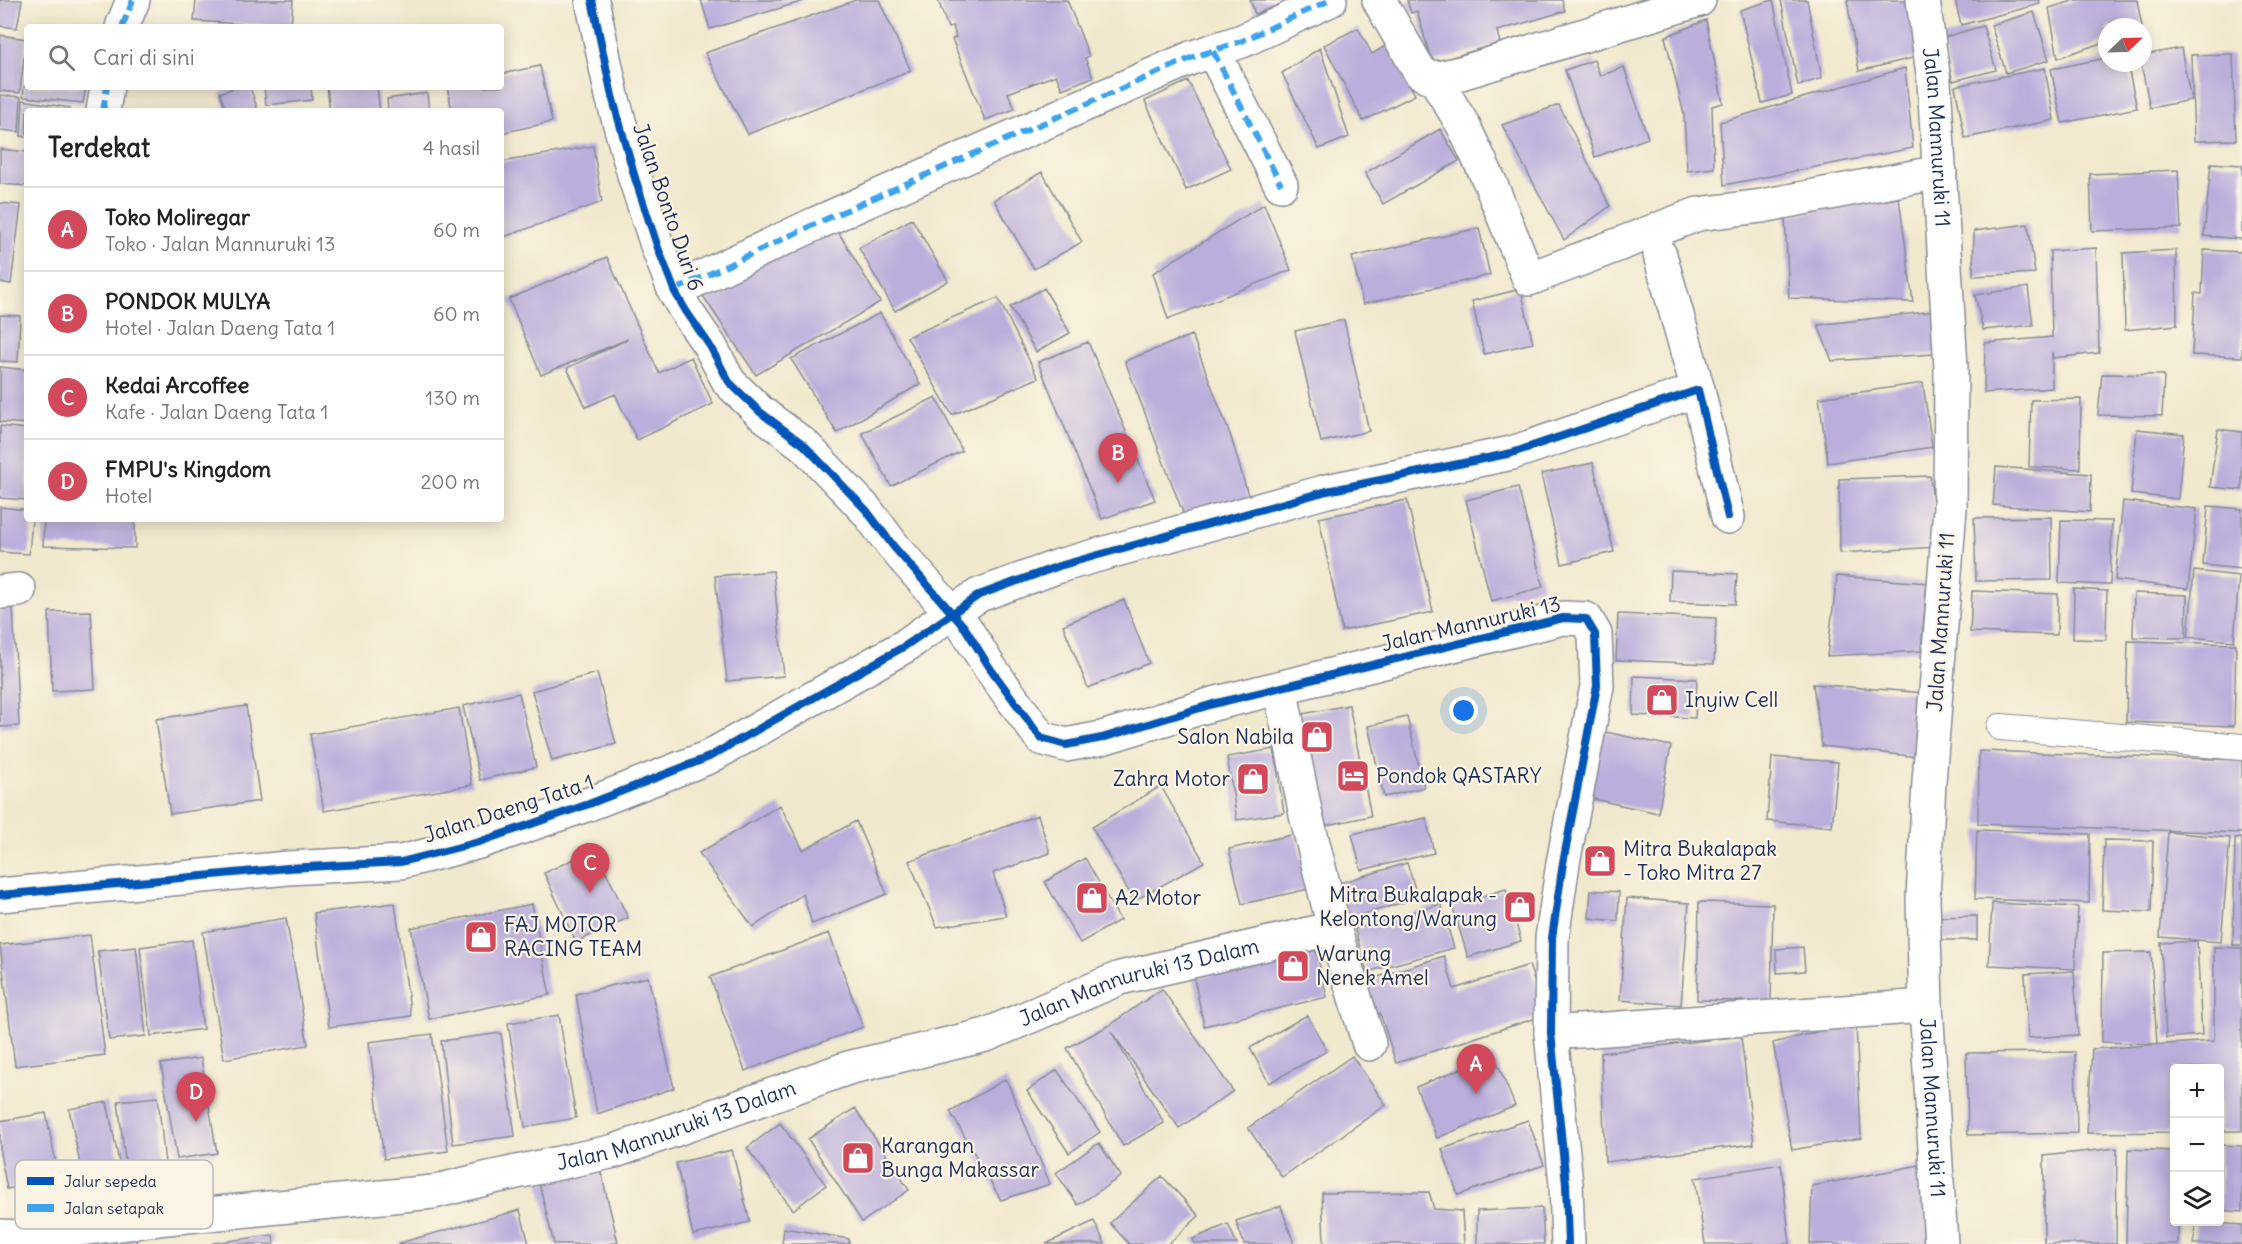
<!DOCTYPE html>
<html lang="id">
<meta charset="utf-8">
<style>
:root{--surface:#fff;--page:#f2f2f2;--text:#222;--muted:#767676;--line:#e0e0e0;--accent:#d1495b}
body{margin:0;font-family:Delius,sans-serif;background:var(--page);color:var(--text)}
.controls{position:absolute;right:18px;bottom:18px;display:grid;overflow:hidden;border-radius:6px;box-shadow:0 3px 15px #0003}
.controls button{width:54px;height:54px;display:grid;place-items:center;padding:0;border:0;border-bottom:2px solid var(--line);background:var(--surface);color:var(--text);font:30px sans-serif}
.compass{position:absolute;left:2098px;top:18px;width:54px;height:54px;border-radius:50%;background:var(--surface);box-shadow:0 3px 15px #0003;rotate:67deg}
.you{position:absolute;left:1464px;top:711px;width:21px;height:21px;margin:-15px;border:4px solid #fff;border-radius:50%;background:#1a73e8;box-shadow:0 0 0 9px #1a73e833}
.badge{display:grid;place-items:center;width:39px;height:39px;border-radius:50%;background:var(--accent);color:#fff;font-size:20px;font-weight:700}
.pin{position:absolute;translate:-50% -50px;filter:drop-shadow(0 2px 3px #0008)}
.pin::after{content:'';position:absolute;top:32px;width:21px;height:18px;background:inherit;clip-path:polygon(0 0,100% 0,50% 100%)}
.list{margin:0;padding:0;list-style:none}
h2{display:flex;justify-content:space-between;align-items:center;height:78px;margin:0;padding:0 24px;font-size:26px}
h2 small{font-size:20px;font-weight:400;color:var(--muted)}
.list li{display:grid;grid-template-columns:39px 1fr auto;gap:18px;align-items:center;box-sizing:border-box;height:84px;padding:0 24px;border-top:2px solid var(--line)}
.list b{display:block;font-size:22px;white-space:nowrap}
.list p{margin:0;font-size:20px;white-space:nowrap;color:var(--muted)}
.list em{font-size:20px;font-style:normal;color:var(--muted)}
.icon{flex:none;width:33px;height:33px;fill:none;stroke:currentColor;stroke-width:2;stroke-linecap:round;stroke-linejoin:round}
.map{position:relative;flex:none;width:2242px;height:1244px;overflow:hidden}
.search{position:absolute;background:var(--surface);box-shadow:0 3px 15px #0003;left:24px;top:24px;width:480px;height:66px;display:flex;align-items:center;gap:15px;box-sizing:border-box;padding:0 21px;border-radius:6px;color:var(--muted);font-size:22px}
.panel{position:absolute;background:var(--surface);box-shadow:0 3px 15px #0003;left:24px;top:108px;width:480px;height:414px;border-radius:6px}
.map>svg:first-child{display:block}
.building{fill:#b9aedc}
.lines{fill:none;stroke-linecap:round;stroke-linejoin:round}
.service-casing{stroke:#868c96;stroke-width:28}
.minor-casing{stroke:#868c96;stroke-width:36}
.tertiary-casing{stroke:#868c96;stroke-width:36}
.service{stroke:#fff;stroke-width:26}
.minor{stroke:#fff;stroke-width:33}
.tertiary{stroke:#fff;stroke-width:33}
.quiet{stroke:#3da3ed;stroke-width:6;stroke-dasharray:12 6;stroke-linecap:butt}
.cycleway-casing{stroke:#fcf5e5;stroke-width:11}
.cycleway{stroke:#0057b8;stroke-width:8}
.labels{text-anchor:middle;stroke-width:4.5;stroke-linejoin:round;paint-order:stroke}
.street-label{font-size:21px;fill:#1b2f5e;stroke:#fcf5e5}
.poi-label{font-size:21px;fill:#1b2f5e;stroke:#fcf5e5;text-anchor:start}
.key{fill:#fcf5e5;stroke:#b8babc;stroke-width:1.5}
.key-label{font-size:16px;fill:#1b2f5e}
</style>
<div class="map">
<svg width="2242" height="1244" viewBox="0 0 2242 1244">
<rect width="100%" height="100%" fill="#fcf5e5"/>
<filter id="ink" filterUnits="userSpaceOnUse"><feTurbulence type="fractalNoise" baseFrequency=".0167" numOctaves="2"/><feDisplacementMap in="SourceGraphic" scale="12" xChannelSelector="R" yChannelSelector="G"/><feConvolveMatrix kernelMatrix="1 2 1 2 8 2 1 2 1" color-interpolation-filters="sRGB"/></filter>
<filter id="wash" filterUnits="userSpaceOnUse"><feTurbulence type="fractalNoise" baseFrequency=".008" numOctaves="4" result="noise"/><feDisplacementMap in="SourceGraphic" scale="24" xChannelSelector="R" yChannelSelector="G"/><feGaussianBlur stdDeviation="1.35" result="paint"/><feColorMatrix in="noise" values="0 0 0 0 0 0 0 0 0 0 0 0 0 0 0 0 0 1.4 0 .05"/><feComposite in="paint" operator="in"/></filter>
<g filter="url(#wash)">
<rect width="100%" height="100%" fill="#f1e9ce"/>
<g id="blocks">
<path class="building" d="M0,0H22L17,28L0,26Z
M196,0H293L291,27L194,21Z
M701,0H804V1L710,29Z
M856,0H879L911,71L748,134L705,53Z
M938,0H1067L1089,56L1085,58L1093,77L1062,89L1056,75L1008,93L1015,109L985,120L952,39L956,37L953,26L948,28Z
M1250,0H1293L1255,14Z
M1407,0H1562L1565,11L1497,31L1500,43L1432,63L1417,11L1411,13Z
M1773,0L1792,95L1762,103L1740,10Z
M1781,0H1807L1822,78L1798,86Z
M1847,0H1912L1921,56L1859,71Z
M1955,0H2039L2040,4L1961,25Z
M2076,0H2137L2142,27H2107V41L2058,58L2049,8Z
M2034,12L2049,60L2006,73L1991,25Z
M1706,20L1723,103L1712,106L1714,168L1687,171L1684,114L1665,37Z
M1983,26L1996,70L1953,81L1941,38Z
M1358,28L1372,54L1389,44L1415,95L1363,121L1324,45Z
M0,35L26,39L20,93L0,91Z
M1320,48L1349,137L1319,149L1282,73Z
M2181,48L2191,100L2150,108L2141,63H2143V55Z
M2233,54L2236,140L2194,141L2191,55Z
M2107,58V63H2127L2137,108L2062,123L2051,69Z
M1594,60L1600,76L1624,67L1648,138L1595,157L1565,70Z
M540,66L552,122L501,133V111H452L447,87H501V74Z
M1905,68L1913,148L1724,185L1720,122Z
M2045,68L2054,120L1965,138L1955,86Z
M26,76L27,87H86L83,103L25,97L23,96Z
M1188,81L1231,169L1186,190L1145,101Z
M236,87H250L258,111H226L220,93Z
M264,87H311L312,100L266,105Z
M327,87H377L380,111H330Z
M427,93L429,111H388L387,99Z
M0,95L21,97L19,132L0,130Z
M23,100L70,108L69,111H27V137L21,136Z
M1559,105L1610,206L1564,240L1502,125Z
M1440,129L1459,161L1383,204L1365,173Z
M593,146L602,202L501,238V162Z
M0,149L27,152V186L0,184Z
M2211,163L2242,165V239L2204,236Z
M2178,170L2181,228L2092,231L2090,174Z
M1042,172L1082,242L1034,269L994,200Z
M1899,198L1913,302L1789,298L1785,216Z
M0,203L21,205L11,284L0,282Z
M1264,204L1291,270L1168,319L1153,273Z
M912,219L948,281L895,311L859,248Z
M2028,224L2035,273L1973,276L1974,231Z
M836,228L880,302L756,375L701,293Z
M1479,228L1490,275L1363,304L1352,257Z
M2096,248L2099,353L2053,358L2052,352V388L1984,393L1985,343L2052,337L2050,251Z
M2176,250L2177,325L2125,330L2123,253Z
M2204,250L2242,252V357L2192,355L2195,293L2202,294Z
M607,257L659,373L691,357L713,404L637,440L615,394L586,407L567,368L628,339L541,375L509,299Z
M2028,287L2033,325L1983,330L1975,295Z
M1044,288L1070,333L1036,352L1010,307Z
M1521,289L1533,343L1484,354L1472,301Z
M998,298L1038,378L952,415L907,337Z
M1934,311L1948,353L1832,361L1818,325Z
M880,313L920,384L837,433L791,359Z
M0,315L20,316L18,362L0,361Z
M1344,320L1369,431L1321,442L1295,331Z
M1192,335L1231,437L1249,498L1185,518L1125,361Z
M1088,342L1155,500L1102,519L1038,362Z
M0,367L27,370V424L0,422Z
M2102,374L2164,375L2162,416L2098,415Z
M1923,383L1932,447L1828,463L1819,398Z
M936,397L962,451L891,486L862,433Z
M2081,399L2080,469L2029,467L2031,400Z
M0,426L27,429V500L0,498Z
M2137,429L2184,434L2178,499L2131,494Z
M2218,429L2242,432V490L2210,487Z
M1593,463L1614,552L1562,564L1541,474Z
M1996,467L2091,474L2090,512L1993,505Z
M1930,476L1938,547L1840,553L1839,479Z
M1518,487L1543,587L1491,601L1466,500Z
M1407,500L1433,612L1342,631L1319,518Z
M2123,501L2197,509L2188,589L2115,580Z
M2208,506L2242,509V569L2203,565Z
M0,507L27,510V519H32L29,554L0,552Z
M2051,517L2052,580L1976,581L1974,518Z
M44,519H135V548L43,546Z
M2061,520L2112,521L2110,585L2059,583Z
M773,571L784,676L727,681L715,576Z
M1671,571L1737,574L1735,604L1670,602Z
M2194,571L2239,576L2234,641L2188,637Z
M1837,576L1927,583L1921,651L1827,656Z
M2074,589L2107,591L2106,640L2073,639Z
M1972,591L2058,594L2057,635L1970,632Z
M2134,593L2187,595L2186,638L2133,637Z
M1124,600L1149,663L1088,688L1063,625Z
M0,607H13L19,726L0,727Z
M91,611L95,689L52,691L49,612Z
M1618,614L1716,618L1714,664L1616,660Z
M2128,641L2236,644L2234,726L2126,722Z
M597,673L616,744L552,761L532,691Z
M1634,676L1697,679L1695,718L1633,715Z
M1813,684L1926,693L1927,758L1822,746Z
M519,693L536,767L480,780L463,706Z
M1349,705L1371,816L1318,827L1297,715Z
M246,706L260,801L170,814L156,719Z
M459,708L472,785L324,811L310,734Z
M1407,717L1424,787L1384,797L1368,726Z
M1601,731L1671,746L1658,813L1588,798Z
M1274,749L1284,813L1237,820L1227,757Z
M1979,751L2242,760V833L1978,824Z
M1772,757L1838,762L1832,827L1767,821Z
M1161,786L1204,862L1134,901L1092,827Z
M780,805L803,850L856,821L887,894L812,924L803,894L753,927L699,853Z
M1038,815L1050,853L993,873L1006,916L937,927L909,861Z
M1426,818L1434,853L1361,870L1352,834Z
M1977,830L2090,834L2089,903L1975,899Z
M2168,832L2230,838L2221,942L2160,937Z
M1296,834L1309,889L1242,904L1229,849Z
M2235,838H2242V945H2233Z
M2104,840L2153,841L2151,912L2102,910Z
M595,849L628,918L576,942L544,873Z
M1085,858L1120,920L1080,943L1045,882Z
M1407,863L1418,898L1344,920L1333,885Z
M1506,889L1521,941L1468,957L1452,905Z
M1591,890L1619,892L1618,921L1589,918Z
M1627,898L1689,903L1681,1005L1620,1000Z
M1699,902L1773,904L1771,1002L1697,1000Z
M395,903L411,1016L329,1027L314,913Z
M1992,903L2078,907L2075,969L1989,965Z
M532,904L550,995L429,1019L411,928Z
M1441,904L1454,948L1367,972L1355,929Z
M1977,916V940H1935L1934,917Z
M286,918L308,1045L224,1059L203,932Z
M829,933L863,1027L745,1071L710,977Z
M90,935L105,1055L15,1066L0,945Z
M192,940L203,1029L151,1036L140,947Z
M2197,941L2202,1035L2166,1038L2161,943Z
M136,947L146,1036L109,1040L98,951Z
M1803,947L1805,971L1777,973L1776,949Z
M2214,947L2242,948V1131H2220V1068H2174V1132L2087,1133L2092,1049L2214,1041Z
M1316,950L1327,997L1204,1026L1194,978Z
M2151,952L2157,1044L2102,1042L2103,953Z
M1444,956L1454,989L1529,965L1546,1015L1396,1063L1380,1013L1373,1016L1362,982Z
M2074,971L2078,1035L2028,1038L2025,974Z
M648,977L674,1088L597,1114L576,994Z
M1162,989L1233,1091L1179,1128L1111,1031L1164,1123L1123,1146L1067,1048L1108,1026Z
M559,1015L576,1118L525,1127L508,1023Z
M1307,1015L1327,1051L1269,1083L1250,1048Z
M1856,1022L1861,1138L1792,1150L1773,1043Z
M501,1033L515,1136L453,1144L441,1041Z
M432,1034L448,1151L384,1159L369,1042Z
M1741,1036L1754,1144L1605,1162L1601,1053Z
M2075,1052L2077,1133L1968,1135L1966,1053Z
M1494,1055L1515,1106L1437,1138L1416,1087Z
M1352,1056L1386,1105L1282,1177L1248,1128Z
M201,1058L217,1153L177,1159L161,1064Z
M1057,1070L1100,1132L1069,1153L1027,1091Z
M1006,1079L1050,1184L1001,1200L950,1111Z
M158,1097L166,1173L127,1177L118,1101Z
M107,1102L124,1187L86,1194L69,1109Z
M855,1108L909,1190L862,1222L808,1139Z
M46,1113L59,1179L7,1189L0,1153V1121Z
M1528,1120L1544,1165L1458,1195L1442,1149Z
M780,1123L826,1185L793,1210L747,1148Z
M1099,1143L1121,1176L1078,1205L1056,1173Z
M2220,1145L2242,1146V1212L2220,1210Z
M2117,1148L2116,1244H2044V1156Z
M2128,1149L2174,1151V1222H2178V1244H2126Z
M732,1150L750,1222L693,1235L676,1163Z
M598,1160L618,1242L608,1244H554L537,1175Z
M1781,1164L1790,1244H1705L1695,1178Z
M1925,1164L1933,1244H1810L1812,1186Z
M1162,1176L1199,1216L1168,1244H1129L1110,1223Z
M1429,1192L1434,1209L1462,1211L1464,1244H1324L1322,1193Z
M1281,1206L1294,1244H1244L1236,1221Z
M1542,1208L1544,1244H1477V1211Z
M520,1210L529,1244H399V1243Z
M1094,1221L1105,1244H1046Z
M2195,1222L2242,1225V1244H2194Z
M1228,1224L1237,1244H1195L1193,1239Z
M784,1228L849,1239V1244H782Z
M273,1235L274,1244H214L213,1243Z
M136,1238L137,1244H90Z"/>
</g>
</g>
<g filter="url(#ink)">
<use href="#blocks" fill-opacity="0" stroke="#868c96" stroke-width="1.5"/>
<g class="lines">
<defs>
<path id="service" d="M2000,727L2242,747"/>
<g id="minor">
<path d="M592,0L612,96L635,178L658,248L675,292L686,311L710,346L729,382L760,412L804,445L866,510L894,547L965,628L990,668L1041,738L1066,745L1102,738L1213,704L1563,618L1586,619L1595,634L1597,686L1563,863L1552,938L1551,1033L1566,1184L1568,1244"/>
<path d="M1379,0L1420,72C1433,82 1446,76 1461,73L1699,0"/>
<path id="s1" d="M1923,0L1934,81L1951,368L1950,508L1929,782L1923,898L1926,1006L1941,1244"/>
<path d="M122,27L133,0"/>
<path d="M1213,51L1281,185"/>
<path d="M1435,79L1463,125L1489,180L1529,279L1698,214L1762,206L1940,172"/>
<path d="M103,111L107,87"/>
<path d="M1660,255L1698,390"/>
<path d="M675,290L815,224L1134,83L1191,58L1242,41L1330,0"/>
<path d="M0,592L19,590"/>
<path d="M951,613L979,595L1059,566L1327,491L1512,453L1698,390L1728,517"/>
<path d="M1280,688L1306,815L1334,928L1369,1044"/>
<path d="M1551,1033L1926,1006"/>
<path id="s2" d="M0,1236L17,1237L167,1218L433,1192L489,1178L615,1151L848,1068L986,1035L1120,978L1334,928"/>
</g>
<path id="tertiary" d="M0,895L288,868L401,862L479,842L589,804L709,757L905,646L951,613"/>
</defs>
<use href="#service" class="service-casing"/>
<use href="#minor" class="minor-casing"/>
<use href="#tertiary" class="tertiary-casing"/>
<use href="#service" class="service"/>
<use href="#minor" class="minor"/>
<use href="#tertiary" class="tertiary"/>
<path class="quiet" d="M122,27L133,0
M1213,51L1281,185
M103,111L107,87
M675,290L815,224L1134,83L1191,58L1242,41L1330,0"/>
<defs>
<path id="cycleway" d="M592,0L612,96L635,178L658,248L675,292L686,311L710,346L729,382L760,412L804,445L866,510L894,547L965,628L990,668L1041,738L1066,745L1102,738L1213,704L1563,618L1586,619L1595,634L1597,686L1563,863L1552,938L1551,1033L1566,1184L1568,1244
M0,895L288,868L401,862L479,842L589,804L709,757L905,646L979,595L1059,566L1327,491L1512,453L1698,390L1728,517"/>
</defs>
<use href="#cycleway" class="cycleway-casing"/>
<use href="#cycleway" class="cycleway"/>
</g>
</g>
<defs>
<symbol id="shop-square" viewBox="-11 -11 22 22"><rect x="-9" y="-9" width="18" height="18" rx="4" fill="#d1495b" stroke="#fcf5e5"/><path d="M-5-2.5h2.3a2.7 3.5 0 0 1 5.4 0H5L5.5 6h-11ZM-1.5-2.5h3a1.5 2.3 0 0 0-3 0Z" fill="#fff"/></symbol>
<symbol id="hotel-square" viewBox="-11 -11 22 22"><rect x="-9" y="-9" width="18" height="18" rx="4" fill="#d1495b" stroke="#fcf5e5"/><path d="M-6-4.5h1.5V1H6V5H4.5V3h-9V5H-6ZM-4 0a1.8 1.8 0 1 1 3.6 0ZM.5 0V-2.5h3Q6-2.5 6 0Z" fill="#fff"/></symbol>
</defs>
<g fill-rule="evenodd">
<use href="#shop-square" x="1643" y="681" width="38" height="38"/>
<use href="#shop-square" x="1298" y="718" width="38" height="38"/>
<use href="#hotel-square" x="1334" y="757" width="38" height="38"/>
<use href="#shop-square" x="1234" y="760" width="38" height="38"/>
<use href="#shop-square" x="1581" y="842" width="38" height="38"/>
<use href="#shop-square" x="1073" y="879" width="38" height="38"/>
<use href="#shop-square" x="1501" y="888" width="38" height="38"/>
<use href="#shop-square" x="462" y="918" width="38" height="38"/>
<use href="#shop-square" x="1274" y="947" width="38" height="38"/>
<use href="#shop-square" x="839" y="1139" width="38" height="38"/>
</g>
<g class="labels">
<g class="street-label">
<text dy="7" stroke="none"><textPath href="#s1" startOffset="138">Jalan Mannuruki 11</textPath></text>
<text transform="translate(668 207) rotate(71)" y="7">Jalan Bonto Duri 6</text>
<text transform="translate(1941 622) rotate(-86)" y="7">Jalan Mannuruki 11</text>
<text transform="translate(1471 624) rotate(-13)" y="7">Jalan Mannuruki 13</text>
<text transform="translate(509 809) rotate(-18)" y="7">Jalan Daeng Tata 1</text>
<text dy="7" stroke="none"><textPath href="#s2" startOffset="1174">Jalan Mannuruki 13 Dalam</textPath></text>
<text dy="7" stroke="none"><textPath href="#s1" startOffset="1110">Jalan Mannuruki 11</textPath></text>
<text dy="7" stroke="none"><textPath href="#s2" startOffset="688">Jalan Mannuruki 13 Dalam</textPath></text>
</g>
<g class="poi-label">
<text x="1685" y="707">Inyiw Cell</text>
<text x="1294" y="744" text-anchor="end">Salon Nabila</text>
<text x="1376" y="783">Pondok QASTARY</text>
<text x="1230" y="786" text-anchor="end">Zahra Motor</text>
<text x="1623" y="856">Mitra Bukalapak<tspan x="1623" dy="24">- Toko Mitra 27</tspan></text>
<text x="1497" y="902" text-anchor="end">Mitra Bukalapak -<tspan x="1497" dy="24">Kelontong/Warung</tspan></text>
<text x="1115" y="905">A2 Motor</text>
<text x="504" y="932">FAJ MOTOR<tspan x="504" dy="24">RACING TEAM</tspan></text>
<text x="1316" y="961">Warung<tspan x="1316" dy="24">Nenek Amel</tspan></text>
<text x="881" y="1153">Karangan<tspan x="881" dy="24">Bunga Makassar</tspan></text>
</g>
</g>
<rect x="15" y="1160" width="198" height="69" rx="9" class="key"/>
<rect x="27" y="1177" width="27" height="8" fill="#0057b8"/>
<rect x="27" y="1204" width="27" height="8" fill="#3da3ed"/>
<g class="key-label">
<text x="64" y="1187">Jalur sepeda</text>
<text x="64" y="1214">Jalan setapak</text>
</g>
</svg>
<div class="controls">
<button>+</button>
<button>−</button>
<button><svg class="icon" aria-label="layers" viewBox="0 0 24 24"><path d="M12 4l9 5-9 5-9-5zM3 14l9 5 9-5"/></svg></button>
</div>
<svg class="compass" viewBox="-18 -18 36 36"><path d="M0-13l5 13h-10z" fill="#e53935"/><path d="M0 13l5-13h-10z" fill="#767676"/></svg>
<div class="you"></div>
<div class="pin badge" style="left:1476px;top:1094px">A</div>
<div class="pin badge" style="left:1118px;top:483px">B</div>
<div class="pin badge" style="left:590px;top:893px">C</div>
<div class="pin badge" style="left:196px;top:1122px">D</div>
<div class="search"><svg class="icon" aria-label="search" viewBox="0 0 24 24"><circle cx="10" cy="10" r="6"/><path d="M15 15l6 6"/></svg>Cari di sini</div>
<section class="panel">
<h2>Terdekat<small>4 hasil</small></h2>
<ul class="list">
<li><span class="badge">A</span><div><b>Toko Moliregar</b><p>Toko · Jalan Mannuruki 13</p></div><em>60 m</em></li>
<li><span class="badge">B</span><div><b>PONDOK MULYA</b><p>Hotel · Jalan Daeng Tata 1</p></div><em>60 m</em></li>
<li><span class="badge">C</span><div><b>Kedai Arcoffee</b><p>Kafe · Jalan Daeng Tata 1</p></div><em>130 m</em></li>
<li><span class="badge">D</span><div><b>FMPU's Kingdom</b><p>Hotel</p></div><em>200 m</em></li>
</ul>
</section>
</div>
